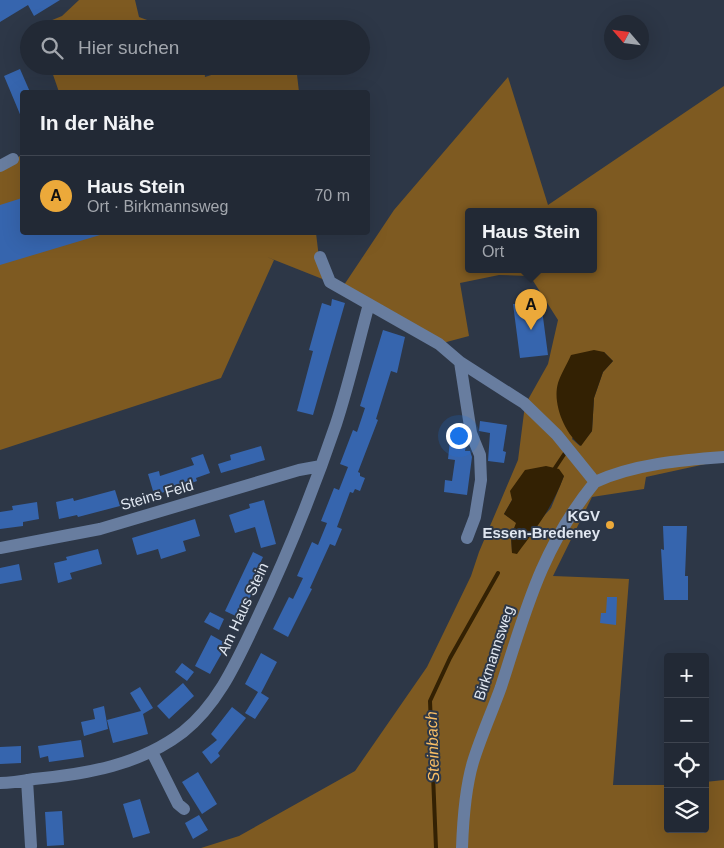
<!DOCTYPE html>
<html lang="de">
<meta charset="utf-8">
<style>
:root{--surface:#222935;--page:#2a313d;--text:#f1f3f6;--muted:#a2a6ad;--line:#3f4550;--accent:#eca93a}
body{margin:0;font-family:Helvetica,sans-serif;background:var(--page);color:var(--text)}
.controls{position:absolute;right:15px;bottom:15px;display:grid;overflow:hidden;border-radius:5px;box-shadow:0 5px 20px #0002}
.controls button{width:45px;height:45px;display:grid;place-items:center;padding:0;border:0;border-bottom:1px solid var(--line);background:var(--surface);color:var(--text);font:25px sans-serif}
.compass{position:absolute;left:604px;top:15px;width:45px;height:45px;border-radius:50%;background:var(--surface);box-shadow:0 5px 20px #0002;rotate:298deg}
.you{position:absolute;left:458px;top:435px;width:18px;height:18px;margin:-12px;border:4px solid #fff;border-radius:50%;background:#1a73e8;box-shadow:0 0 0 8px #1a73e833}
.badge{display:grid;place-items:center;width:32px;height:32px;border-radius:50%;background:var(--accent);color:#111;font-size:16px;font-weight:700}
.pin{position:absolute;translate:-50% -41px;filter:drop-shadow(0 1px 2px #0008)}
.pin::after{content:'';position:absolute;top:26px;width:18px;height:15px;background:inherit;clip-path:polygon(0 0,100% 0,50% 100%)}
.popup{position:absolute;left:465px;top:208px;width:132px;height:65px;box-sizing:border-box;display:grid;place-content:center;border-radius:5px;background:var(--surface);filter:drop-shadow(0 1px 4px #0005);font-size:16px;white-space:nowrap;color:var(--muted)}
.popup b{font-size:19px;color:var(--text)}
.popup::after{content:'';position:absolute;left:50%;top:100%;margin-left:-10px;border:10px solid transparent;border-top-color:var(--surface)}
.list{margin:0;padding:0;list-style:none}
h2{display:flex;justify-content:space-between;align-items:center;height:65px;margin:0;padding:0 20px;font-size:21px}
h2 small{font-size:16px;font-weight:400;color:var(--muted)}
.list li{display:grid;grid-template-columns:32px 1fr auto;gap:15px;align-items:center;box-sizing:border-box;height:80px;padding:0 20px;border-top:1px solid var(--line)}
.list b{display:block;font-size:19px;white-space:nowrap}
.list p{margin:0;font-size:16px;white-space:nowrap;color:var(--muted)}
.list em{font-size:16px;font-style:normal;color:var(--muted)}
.icon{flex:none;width:28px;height:28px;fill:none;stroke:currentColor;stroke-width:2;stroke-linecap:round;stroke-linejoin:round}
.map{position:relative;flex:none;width:724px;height:848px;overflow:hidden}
.search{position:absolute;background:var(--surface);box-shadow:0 5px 20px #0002;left:20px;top:20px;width:350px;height:55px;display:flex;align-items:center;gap:12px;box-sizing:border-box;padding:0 18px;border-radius:28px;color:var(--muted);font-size:19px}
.panel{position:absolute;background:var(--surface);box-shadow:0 5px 20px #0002;left:20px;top:90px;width:350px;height:145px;border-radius:5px}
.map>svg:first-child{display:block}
.green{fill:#7e5a21;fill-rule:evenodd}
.water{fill:#332103}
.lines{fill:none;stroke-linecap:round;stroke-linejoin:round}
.stream{stroke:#332103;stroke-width:4}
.building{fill:#3665ae}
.minor{stroke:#687d9f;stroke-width:12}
.poi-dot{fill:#eca93a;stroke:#2d3747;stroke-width:2}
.labels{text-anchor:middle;stroke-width:4;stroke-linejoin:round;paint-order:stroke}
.street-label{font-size:15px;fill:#e0e7f1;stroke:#2d3747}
.poi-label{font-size:15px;font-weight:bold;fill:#e0e7f1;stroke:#2d3747;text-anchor:end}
.water-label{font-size:16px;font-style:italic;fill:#f9be65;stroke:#2d3747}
</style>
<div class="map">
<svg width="724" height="848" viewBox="0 0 724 848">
<rect width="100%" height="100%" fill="#2d3747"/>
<path class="green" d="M79,0H135L139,17L158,24H184L188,29H36L35,27L62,16Z
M50,66H204L205,77L240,66H296L299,92H59Z
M508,77L548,205L724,86V460L646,477L644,489L592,497L553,576L629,579L613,785H668V829H705V782L724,780V848H462L471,763L461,848H201L239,836L355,771L427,667L471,576L479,552L518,460L525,405L548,364L558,320L530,276L499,275L460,283L469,336L439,344L342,288L394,210ZM468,211H594V269H468ZM604,352L613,361L603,372L594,398L592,431L580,446L572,439ZM564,476L551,508L512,552L511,536L517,523L504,514L512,500Z
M22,155V232L316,233L319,258L330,282L267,257L274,260L221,378L0,450V167Z"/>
<path class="water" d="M594,350L604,352L613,361L603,372L594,398L592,431L581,446C565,434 552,404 558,383C561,374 567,364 571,355Z
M546,466L559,469L564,476C552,508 537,527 517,554L512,553L511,536L516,523L504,514L512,500L510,491L525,470Z"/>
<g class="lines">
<path class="stream" d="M555,468L565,453
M436,848L430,701L450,658L498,573"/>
</g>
<path class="building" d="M0,0H60L34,16L28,5L0,22Z
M20,69L30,92H22V119L4,76Z
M22,198V232H99L100,235L0,265V205Z
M332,299L345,303L313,415L297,411L313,351L309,350L322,303L331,306Z
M541,302L548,355L520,358L513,304Z
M383,330L405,337L397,373L391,371L376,419L378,420L358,472L360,473V476L365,478L360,491L355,489L353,493L350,492L337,527L342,529L335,546L330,544L310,588L312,589L288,637L273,629L289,597L293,599L303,578L297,576L312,542L318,545L327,523L321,521L334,488L339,490L348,467L340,464L353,430L357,432L365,408L360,406Z
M480,421L507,425L503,451L506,452L504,463L488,461L490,433L479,431Z
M450,441L466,444L465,451H470L472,457L467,495L444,492L445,480L452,481L455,460L448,459Z
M261,446L265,460L221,473L218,464L231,460L230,455Z
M203,454L210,473L196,478L197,481L181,487L161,493L160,489L153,491L148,474L159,471L160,476L194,465L191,458Z
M115,490L120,506L78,517L77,515L59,519L56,502L73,498L74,501Z
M264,500L276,544L261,548L255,527L235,533L229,515L250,508L249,504Z
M37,502L39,519L23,522V526L0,529V512L13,510L12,506Z
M195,519L200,536L183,541L186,551L161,559L158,549L137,555L132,538Z
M663,526H687L685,576H688V600H664L661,549L664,550Z
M98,549L102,564L70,573L72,579L58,583L54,563L67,560L66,557Z
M253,552L263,557L251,583L256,585L240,618L225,611Z
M19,564L22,580L0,584V568Z
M607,597H617L616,625L600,623L601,613H606Z
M210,612L224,619L219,630L204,622Z
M211,635L227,644L210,674L195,666Z
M261,653L277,662L261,693L269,698L255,719L245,713L258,692L245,684Z
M182,663L194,672L187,681L175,672Z
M183,683L194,696L169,719L157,706Z
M140,687L153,708L143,714L148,734L113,743L107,720L141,711L130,693Z
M104,706L108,729L84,736L81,722L95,719L93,709Z
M232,707L246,718L218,753L220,756L211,764L202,752L217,740L211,734Z
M81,740L84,757L49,762L48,756L40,758L38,746Z
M21,746V763L0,764V747Z
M198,772L217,804L202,814L182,782Z
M140,799L150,833L133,838L123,804Z
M62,811L64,845L47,846L45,812Z
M199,815L208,830L193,839L185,823Z"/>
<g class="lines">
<path class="minor" d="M0,166L13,159
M320,257L330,282L439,344L460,362L524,403L557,435L595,482C542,547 526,609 501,687C492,712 481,736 473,762C465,789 463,819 462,848
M460,362L471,433L480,455L481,480L475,517L467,538
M595,482C634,464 682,460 724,457
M0,548L100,529L299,470L321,466
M152,752L178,804L184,809
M27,780L31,846
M0,783C11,783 23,781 34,779C87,774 140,765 183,732C218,704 236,663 255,623C286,558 313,492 336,424C349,384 358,344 369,304"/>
</g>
<circle class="poi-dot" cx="610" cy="525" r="5"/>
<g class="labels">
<g class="street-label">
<text transform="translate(157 495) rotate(-16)" y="5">Steins Feld</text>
<text transform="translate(243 609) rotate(-65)" y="5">Am Haus Stein</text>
<text transform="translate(494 653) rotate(-72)" y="5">Birkmannsweg</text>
</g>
<g class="poi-label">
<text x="600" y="521">KGV<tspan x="600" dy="17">Essen-Bredeney</tspan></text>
</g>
<g class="water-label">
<text transform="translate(432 747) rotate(-92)" y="6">Steinbach</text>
</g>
</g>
</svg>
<div class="controls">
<button>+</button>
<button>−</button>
<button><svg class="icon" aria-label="locate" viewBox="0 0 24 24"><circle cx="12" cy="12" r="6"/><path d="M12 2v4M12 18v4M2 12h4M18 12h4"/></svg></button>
<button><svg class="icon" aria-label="layers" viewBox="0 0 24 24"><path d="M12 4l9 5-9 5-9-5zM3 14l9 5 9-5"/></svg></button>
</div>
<svg class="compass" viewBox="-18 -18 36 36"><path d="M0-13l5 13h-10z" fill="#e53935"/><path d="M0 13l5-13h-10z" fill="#a2a6ad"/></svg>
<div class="you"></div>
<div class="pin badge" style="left:531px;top:330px">A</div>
<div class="popup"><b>Haus Stein</b>Ort</div>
<div class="search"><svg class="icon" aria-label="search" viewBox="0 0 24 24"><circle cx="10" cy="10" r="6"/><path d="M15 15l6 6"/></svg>Hier suchen</div>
<section class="panel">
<h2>In der Nähe<small></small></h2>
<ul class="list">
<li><span class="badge">A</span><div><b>Haus Stein</b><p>Ort · Birkmannsweg</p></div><em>70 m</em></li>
</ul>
</section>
</div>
